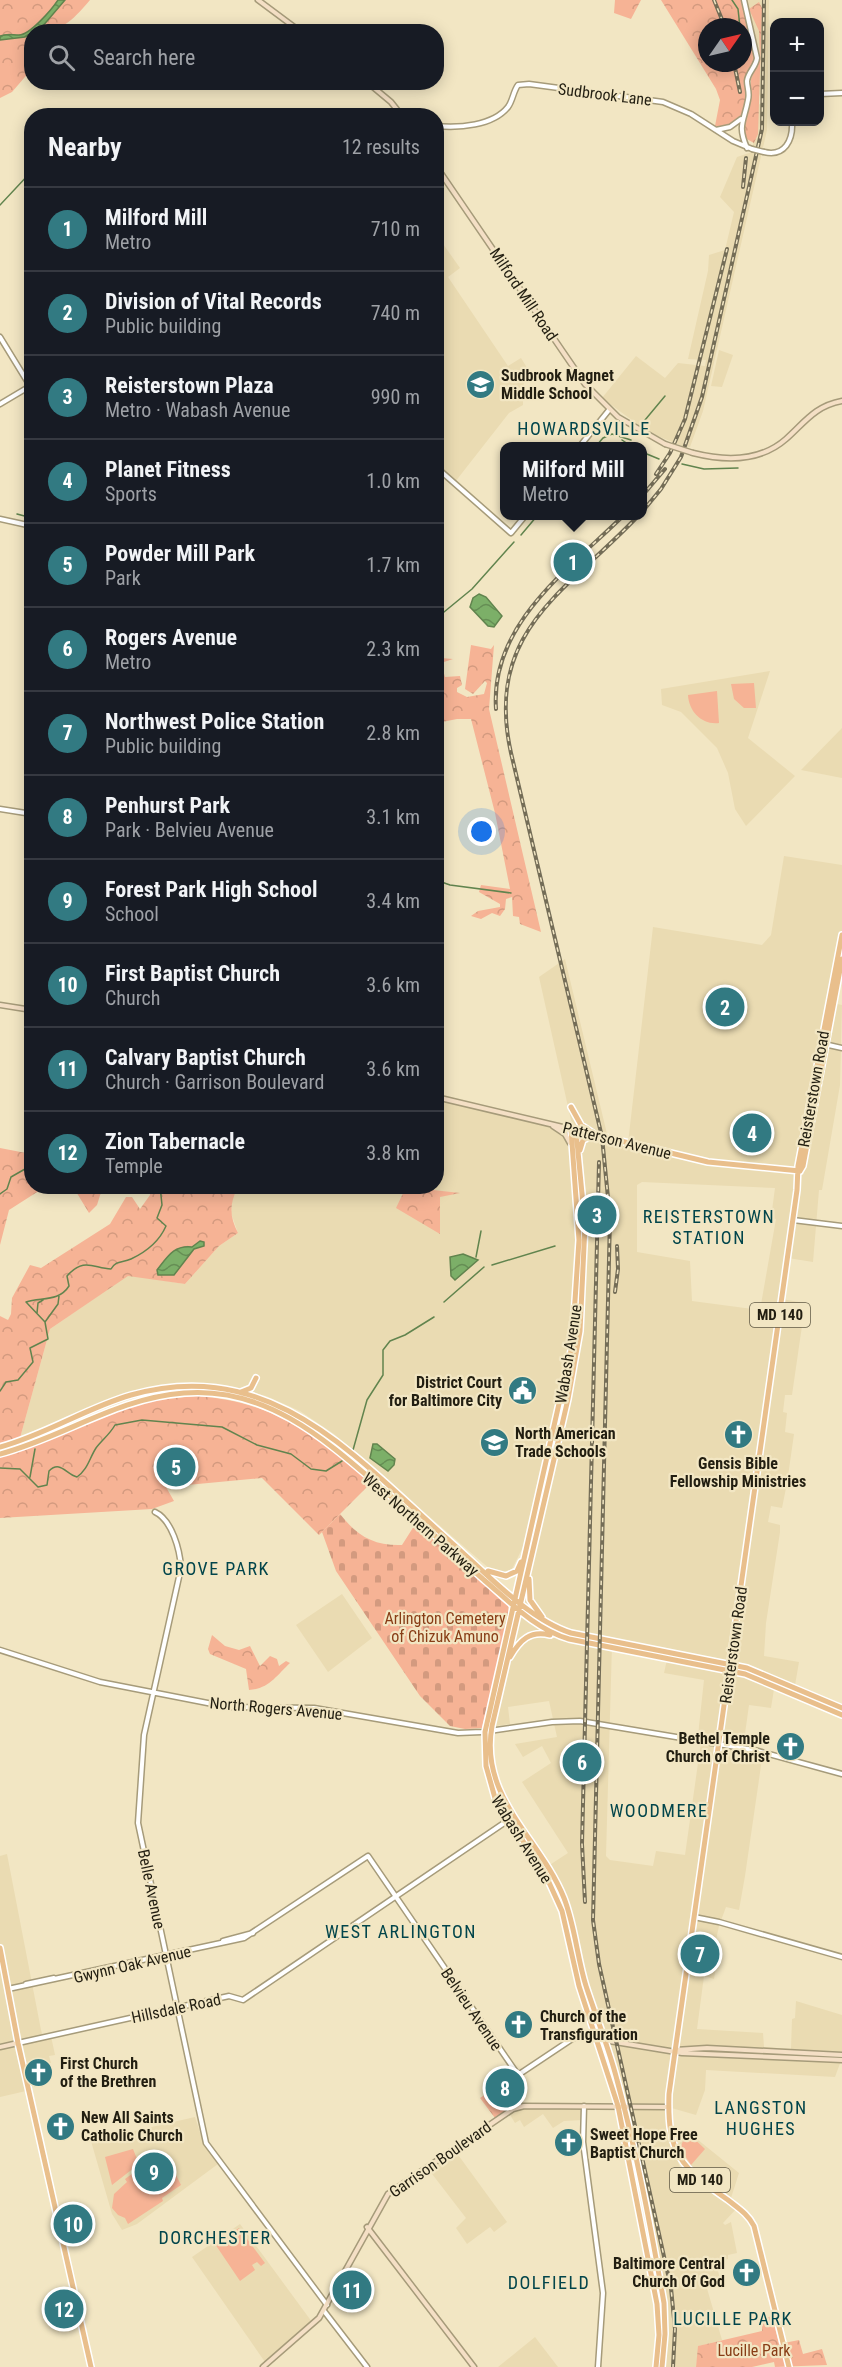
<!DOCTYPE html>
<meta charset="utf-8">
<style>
:root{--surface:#171b24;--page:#20242c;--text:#f1f3f6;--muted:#9ea1a6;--line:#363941;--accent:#327a82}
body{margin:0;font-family:"Roboto Condensed",sans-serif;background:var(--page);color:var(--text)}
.controls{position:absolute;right:18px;top:18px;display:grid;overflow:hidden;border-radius:12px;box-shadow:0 3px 15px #0003}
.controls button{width:54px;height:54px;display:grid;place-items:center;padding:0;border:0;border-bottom:2px solid var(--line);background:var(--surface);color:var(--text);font:30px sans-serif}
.compass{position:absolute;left:698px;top:18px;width:54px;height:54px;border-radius:50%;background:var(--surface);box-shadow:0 3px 15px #0003;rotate:56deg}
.you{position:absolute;left:482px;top:832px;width:21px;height:21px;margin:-15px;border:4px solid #fff;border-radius:50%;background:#1a73e8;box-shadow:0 0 0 9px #1a73e833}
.badge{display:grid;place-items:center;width:39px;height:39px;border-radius:50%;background:var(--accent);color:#fff;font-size:20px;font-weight:700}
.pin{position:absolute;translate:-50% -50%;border:3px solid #fff;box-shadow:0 2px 6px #0006}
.popup{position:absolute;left:500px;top:442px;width:147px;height:78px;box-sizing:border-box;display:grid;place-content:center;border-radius:12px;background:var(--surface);filter:drop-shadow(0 2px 4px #0005);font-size:20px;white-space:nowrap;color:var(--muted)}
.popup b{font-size:22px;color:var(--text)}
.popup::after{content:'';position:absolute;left:50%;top:100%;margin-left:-12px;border:12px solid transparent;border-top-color:var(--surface)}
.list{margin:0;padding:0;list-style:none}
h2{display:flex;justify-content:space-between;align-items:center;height:78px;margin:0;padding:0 24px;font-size:26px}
h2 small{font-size:20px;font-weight:400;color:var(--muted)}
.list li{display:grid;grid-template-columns:39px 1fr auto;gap:18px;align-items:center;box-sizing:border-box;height:84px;padding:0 24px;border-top:2px solid var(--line)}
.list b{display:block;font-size:22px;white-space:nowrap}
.list p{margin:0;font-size:20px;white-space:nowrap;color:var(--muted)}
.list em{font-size:20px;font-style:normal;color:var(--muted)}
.icon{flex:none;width:33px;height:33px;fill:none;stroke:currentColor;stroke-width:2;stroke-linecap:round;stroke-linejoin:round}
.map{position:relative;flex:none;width:842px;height:2367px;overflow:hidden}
.search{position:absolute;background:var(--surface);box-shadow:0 3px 15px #0003;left:24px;top:24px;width:420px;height:66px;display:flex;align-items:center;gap:15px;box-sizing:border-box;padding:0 21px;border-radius:24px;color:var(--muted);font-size:22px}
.panel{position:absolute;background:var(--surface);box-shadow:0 3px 15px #0003;left:24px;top:108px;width:420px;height:1086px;border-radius:24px}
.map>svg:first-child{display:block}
.built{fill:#eadbb2;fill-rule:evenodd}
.forest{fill:url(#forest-crowns);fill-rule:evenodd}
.cemetery{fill:url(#cemetery-stones)}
.garden{fill:#f6b395}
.water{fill:url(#water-waves);stroke:#61844e;stroke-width:1.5}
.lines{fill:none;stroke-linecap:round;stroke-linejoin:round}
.stream{stroke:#61844e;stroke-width:1.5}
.tertiary-casing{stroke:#a69b7a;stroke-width:7}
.secondary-casing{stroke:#a69b7a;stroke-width:7}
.primary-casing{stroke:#fff;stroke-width:8}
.tertiary{stroke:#fff;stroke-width:4}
.secondary{stroke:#f4dfc5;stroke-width:4}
.primary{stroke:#e9bf8c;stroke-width:5}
.rail-casing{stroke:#746d57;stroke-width:4}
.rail{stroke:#f2e6c3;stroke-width:1.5;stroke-dasharray:4.5;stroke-linecap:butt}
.tertiary-bridge-casing{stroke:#a69b7a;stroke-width:7;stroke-linecap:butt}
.secondary-bridge-casing{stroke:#a69b7a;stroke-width:7;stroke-linecap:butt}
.tertiary-bridge{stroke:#fff;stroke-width:4}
.secondary-bridge{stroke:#f4dfc5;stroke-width:4}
.labels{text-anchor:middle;stroke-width:4.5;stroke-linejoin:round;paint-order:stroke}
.shield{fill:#f2e6c3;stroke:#605a46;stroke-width:1.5}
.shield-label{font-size:15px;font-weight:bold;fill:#221e11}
.street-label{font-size:16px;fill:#221e11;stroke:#f2e6c3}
.poi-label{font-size:16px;font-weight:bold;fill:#221e11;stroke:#f2e6c3;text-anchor:start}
.park-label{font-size:16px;fill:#883d16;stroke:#f2e6c3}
.neighbourhood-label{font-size:18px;letter-spacing:1.5px;fill:#02454b;stroke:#f2e6c3}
</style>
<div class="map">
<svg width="842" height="2367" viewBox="0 0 842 2367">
<defs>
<pattern id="forest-crowns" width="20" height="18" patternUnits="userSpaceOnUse" patternTransform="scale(1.5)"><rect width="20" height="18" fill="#f6b395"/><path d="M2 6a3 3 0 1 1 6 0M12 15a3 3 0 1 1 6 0" fill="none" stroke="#d39a7f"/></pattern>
<pattern id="cemetery-stones" width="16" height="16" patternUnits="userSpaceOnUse" patternTransform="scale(1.5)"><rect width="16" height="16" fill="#f6b395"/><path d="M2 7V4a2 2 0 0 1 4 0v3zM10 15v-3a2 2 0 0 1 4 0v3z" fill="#d39a7f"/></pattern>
<pattern id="water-waves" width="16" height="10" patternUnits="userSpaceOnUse" patternTransform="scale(1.5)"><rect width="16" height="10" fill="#7caf68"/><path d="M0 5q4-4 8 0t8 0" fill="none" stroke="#658e54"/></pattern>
</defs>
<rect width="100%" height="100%" fill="#f2e6c3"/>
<path class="built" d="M747,0H769L767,130L703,411L690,447L682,446L648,432L602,398L636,356L665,378L678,363L705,366L706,360L688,359L708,271L709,255L725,250L734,212L720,197L737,157L752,152L758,105L762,103L753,74L760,63L759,53Z
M436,234L460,268L448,277L508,366L521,358L529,371L523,386V405L509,413L455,482L437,465Z
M719,350L733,355L722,387L711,386Z
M770,671L748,738L795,776L746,826L735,809L728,773L717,748L681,712L662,705L661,689Z
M842,728V778L801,770Z
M784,856L842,865V949L832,1003L842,1005L840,1085L822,1190H819L813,1262L788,1258L782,1299L804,1303V1312L792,1395H785L783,1412L787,1413L785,1432L794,1434L787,1483L782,1508L771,1506L768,1522L780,1525V1532L766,1623L764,1656L799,1662L794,1691L775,1683L771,1708L749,1705L743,1748L763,1752L745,1876L739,1910L726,1907L719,1926L716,1940L720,1942L714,1979L704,1976L697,2029L763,2033L764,2047L791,2049L792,2019L795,2018L796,2001L842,2015V2058L835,2077L706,2070L705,2090L696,2115L668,2107L671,2144L680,2167L723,2201L738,2207L723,2223L725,2225L731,2222L737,2253L728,2255V2259L716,2263L721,2283L706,2285L722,2340L699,2346L696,2367H660L663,2334L661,2303L621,2107L581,1976L563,1903L545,1868L568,1853L522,1782L551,1763L542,1746L523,1757L515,1744L557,1737L549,1701L508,1707L510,1724L489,1727L562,1412H556L523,1547L512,1569L505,1572L491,1570L334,1434L300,1411L266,1396L232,1387L190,1383L151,1387L116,1397L20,1438L50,1329L128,1275L185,1284L219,1246L238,1233L231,1213L233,1190L228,1187L436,1186L437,1097L573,1129L539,977L565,959L608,1138L628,1143L653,927L762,945L771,935ZM642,1182L775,1188L771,1218L776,1219L760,1310L692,1301L690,1261L637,1252V1185ZM612,1644L668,1655L664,1673L704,1680L699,1726L698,1741L701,1742L685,1855L656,1851L653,1866L610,1860L606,1856Z
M342,1594L372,1638L328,1672L296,1625Z
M7,1854L41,2030L43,2037L51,2036L55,2055L49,2056L51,2063L24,2069L18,2045H16L26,2091L0,2097V1856Z
M519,2107H584L583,2120L564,2121L553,2128L543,2114L524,2127L520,2120L515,2123L509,2113Z
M195,2117L204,2145L218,2164L137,2224L122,2230L112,2214L91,2141Z
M687,2131L739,2173L731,2198L687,2163L678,2145Z
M456,2152L507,2222L494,2232L490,2227L467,2244L456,2228L466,2218L429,2170Z
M240,2224L312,2322L265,2362L192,2257Z
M535,2337L558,2367H498Z"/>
<path class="forest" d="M0,0H90C70,23 63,31 32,32L31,70L12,92L0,98Z
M615,0H641L631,19L614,13Z
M661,0H742L755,62C753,66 749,70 748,75C745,82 748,91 747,99C744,116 733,131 715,126L720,100L716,89ZM707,27H743V63H725L720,67L721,63H707Z
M759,2L762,8L758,134L754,143L745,138L743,125L750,100L751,79L760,58L759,31L749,9Z
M471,645L491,649L494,645L489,709L541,932L520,924L519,917L513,916L512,897L506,899L505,909L500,916L492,913L481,919L471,916L478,911L500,907V904L479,892L481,885L510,889L495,813L471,719H457L437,723V650L441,658L453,659L441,663L445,677L460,676L462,685L457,688V692L467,697L484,694L487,683L485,681L473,694L465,689Z
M0,1148L31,1154L32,1186L45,1187L9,1210L0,1245Z
M228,1186L237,1189C229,1205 230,1218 238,1233L219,1246L185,1284L128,1276L50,1329L20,1438L0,1444V1316L8,1320L11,1314L12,1298L30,1265L41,1268L110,1224L126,1197H132L140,1209L150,1195L149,1187Z
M79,1187H100L102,1189L97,1205L89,1213L75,1190Z
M406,1187L460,1193L440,1197V1234L396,1208Z
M196,1396C273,1401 315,1435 371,1483L319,1535L262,1478L166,1487L174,1501L152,1509L0,1518V1457L147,1401Z
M212,1635L225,1646L239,1650L250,1646L260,1666L270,1656L277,1659L279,1666L286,1661L290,1663C277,1675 269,1689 249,1690L246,1669L210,1654L208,1649Z
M514,2075L516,2104L495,2118L480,2098Z
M772,2316L779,2344L799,2340L803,2354L822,2349L827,2365L775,2367L774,2362L752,2367H696L698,2346L762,2331V2319Z"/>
<path class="cemetery" d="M340,1514C357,1536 374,1546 402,1545L416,1523L508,1605L509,1613L482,1728L465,1729L450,1726L420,1696L336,1571L322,1532Z"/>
<path class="garden" d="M754,683L756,708H744L734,699L731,684Z
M717,691L719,723C702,725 689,712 688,695Z
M687,2132L705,2149L691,2165L680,2148Z
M133,2149L139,2164L112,2185L105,2157Z
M155,2162L171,2165L181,2185L162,2198L163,2201L128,2224L125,2218L118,2215L112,2208L114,2194L127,2182L125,2179L140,2168L143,2171Z
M239,2228L265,2263L261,2266L257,2262L252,2265L255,2270L240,2281L215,2244Z"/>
<path class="water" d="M58,0H65L42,27L25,37L0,40V36C8,33 12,35 19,35C30,35 52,9 58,0Z
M479,594L486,597L502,616L494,627L488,626L470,607L473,598Z
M200,1241L204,1242V1246L194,1249L174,1275H158L157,1270C168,1256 174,1245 192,1247Z
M463,1254L478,1260L455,1280L451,1276L450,1257Z
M373,1444H377L395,1459L394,1465L388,1471L370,1458Z"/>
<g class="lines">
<path class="stream" d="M732,0L738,9L740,27
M0,205L30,173
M645,420L665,396
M622,440L631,446
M596,446L603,438L612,434L631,440
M642,452L659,459
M682,464L704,469L738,468
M17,514L32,518
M521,535L537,516
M444,612L472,589L514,542
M436,619L439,617
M436,880L450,885L511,893
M0,1194L7,1189L11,1177L32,1165
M476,1257L481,1231
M492,1265L555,1246
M444,1302L484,1267
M37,1313L38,1303L43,1300
M45,1322L58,1304L59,1296
M0,1391L6,1382L18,1380L33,1362L30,1348L48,1339L45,1322L26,1302C41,1297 59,1302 69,1286L67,1276C84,1257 93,1268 111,1269C116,1260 122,1263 131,1259C146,1252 159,1242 166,1226L157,1218L162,1205L160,1186
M353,1450L367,1400L383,1375V1350L390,1341L405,1335L434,1317
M0,1468L20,1469L38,1487L47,1485L49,1471C60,1460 66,1474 77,1477C88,1469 89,1459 96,1448C102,1440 110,1434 115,1425L142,1420L222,1427L257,1445L291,1454L311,1469L326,1471L342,1461
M30,1477L35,1449"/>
<defs>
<path id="tertiary" d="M744,0L757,58C756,67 748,72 747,81C747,87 750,93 748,100C744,122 737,125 747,148
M820,94L842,93
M436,126C459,128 493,126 508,107C513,100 513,92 518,85L529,84L663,102L691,114L733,141L752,149
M716,130L730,127L741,119
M764,152C785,157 793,140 792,122
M0,337L30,386
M0,404L32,385
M580,446L609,410
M436,467L511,533L525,516
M0,519L32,526
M0,809L32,814
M824,1044L842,1048
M793,1220L842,1226
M155,1512C172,1520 180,1550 181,1568L144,1735L138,1823L206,2143L327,2305
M0,1650L100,1682L228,1707L314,1708L458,1733L482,1732L552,1722L580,1721L754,1750L842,1774
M694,1917L719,1922L842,1957
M223,1941L253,1933
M26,1984L54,1978
M8,1989L244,1938L368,1856L518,2075L519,2107
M18,2043L229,1996L243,2000L510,1819
M518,2075L572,2039L581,2036L596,2039
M584,2106L583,2142L603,2293L598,2367
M324,2311L367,2367"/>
<path id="secondary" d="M258,0L301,32
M367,82L391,102L402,116
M436,166L585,384L618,417L665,444
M693,453C725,461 760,462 786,439C805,422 815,406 842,401
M0,1005L32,1010
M436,1097L571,1129
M553,1126L565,1134L570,1143
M597,2039L682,2053L842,2060
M0,2047L18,2043
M675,2050L707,2048L842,2055
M367,2227L474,2367
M263,2367L319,2318L388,2194L513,2109L524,2106L668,2107"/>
<path id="primary" d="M571,1107L581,1125L593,1133
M576,1131L585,1225L580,1331L568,1399L492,1726C479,1798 540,1838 564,1898C575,1926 577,1957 586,1986C596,2017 609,2048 617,2080C637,2153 651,2229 664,2303L665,2334L662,2367
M580,1150L583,1140L592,1136
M800,1171L803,1166L842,959
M241,1392L251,1388L256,1378
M0,1447C45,1435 86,1408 131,1395C272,1355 357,1459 452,1543C486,1573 528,1619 571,1633L747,1668L842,1708
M0,1454C64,1437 117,1398 184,1393C268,1386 328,1442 386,1492C419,1521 452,1551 484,1580C510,1602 535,1629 569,1639L745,1674L842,1715
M488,1571L506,1576L517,1571L521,1562
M529,1579L530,1600L542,1617
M510,1657C520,1640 530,1630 550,1635
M0,1948L18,2043L91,2367
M656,2367L659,2335L657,2304L618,2106L579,1986L562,1911L547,1878L495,1798L486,1766L485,1732L572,1346L579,1240L571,1129L708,1162L800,1171
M789,2367L754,2226C748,2214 738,2208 728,2200C681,2167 667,2155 669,2094L797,1190L798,1166L842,935"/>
</defs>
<use href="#tertiary" class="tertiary-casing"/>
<use href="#secondary" class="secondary-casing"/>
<use href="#primary" class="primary-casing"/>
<use href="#tertiary" class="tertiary"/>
<use href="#secondary" class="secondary"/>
<use href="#primary" class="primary"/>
<defs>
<path id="rail" d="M714,0L725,27
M734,63L740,92
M743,187L746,158
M656,474L670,453L685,419L727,249
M642,496L665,469
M642,512L661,489L681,457L702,397L762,129L764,0
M638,516C565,593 484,631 511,753L602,1137L610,1218L593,1920L599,1964L671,2288L675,2329L673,2367
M496,709C490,624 569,569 623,516
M615,1292L618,1269L617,1246
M585,1902L582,1844L599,1162"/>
</defs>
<use href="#rail" class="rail-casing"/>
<use href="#rail" class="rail"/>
<defs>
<path id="tertiary-bridge" d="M752,149L764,152"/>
<path id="secondary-bridge" d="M665,444L693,453"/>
</defs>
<use href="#tertiary-bridge" class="tertiary-bridge-casing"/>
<use href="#secondary-bridge" class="secondary-bridge-casing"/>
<use href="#tertiary-bridge" class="tertiary-bridge"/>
<use href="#secondary-bridge" class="secondary-bridge"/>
</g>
<defs>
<symbol id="school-disc" viewBox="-11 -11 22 22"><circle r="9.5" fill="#327a82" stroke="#f2e6c3"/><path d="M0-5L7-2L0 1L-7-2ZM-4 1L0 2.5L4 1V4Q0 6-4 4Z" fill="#fff"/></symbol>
<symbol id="civic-disc" viewBox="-11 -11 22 22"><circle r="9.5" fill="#327a82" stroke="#f2e6c3"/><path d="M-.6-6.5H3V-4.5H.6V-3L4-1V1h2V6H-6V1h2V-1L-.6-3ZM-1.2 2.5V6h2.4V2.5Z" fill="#fff"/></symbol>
<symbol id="church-disc" viewBox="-11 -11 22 22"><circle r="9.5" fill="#327a82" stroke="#f2e6c3"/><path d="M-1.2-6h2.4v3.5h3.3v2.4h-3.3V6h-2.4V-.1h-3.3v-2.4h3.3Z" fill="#fff"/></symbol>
<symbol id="university-disc" viewBox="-11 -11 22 22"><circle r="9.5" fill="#327a82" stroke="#f2e6c3"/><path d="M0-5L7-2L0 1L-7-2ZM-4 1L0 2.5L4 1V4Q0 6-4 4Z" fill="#fff"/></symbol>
</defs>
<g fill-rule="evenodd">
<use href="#school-disc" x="464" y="368" width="33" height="33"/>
<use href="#civic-disc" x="506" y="1374" width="33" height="33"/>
<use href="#church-disc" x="722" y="1418" width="33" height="33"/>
<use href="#university-disc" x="478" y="1426" width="33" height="33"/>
<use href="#church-disc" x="774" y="1730" width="33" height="33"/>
<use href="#church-disc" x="502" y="2008" width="33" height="33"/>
<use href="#church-disc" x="22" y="2056" width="33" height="33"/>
<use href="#church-disc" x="44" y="2110" width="33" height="33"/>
<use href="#church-disc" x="552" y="2126" width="33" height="33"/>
<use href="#church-disc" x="730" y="2256" width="33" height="33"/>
</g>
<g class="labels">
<g class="shield">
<rect x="750" y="1303" width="60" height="24" rx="4.5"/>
<rect x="670" y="2168" width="60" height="24" rx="4.5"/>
</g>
<g class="shield-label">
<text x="780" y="1320">MD 140</text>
<text x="700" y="2185">MD 140</text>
</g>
<g class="street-label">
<text transform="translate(605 94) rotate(7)" y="6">Sudbrook Lane</text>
<text transform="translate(524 294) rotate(56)" y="6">Milford Mill Road</text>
<text transform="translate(813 1089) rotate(-80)" y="6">Reisterstown Road</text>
<text transform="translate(617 1140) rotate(14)" y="6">Patterson Avenue</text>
<text transform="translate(568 1354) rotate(-81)" y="6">Wabash Avenue</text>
<text transform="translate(421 1524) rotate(41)" y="6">West Northern Parkway</text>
<text transform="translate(733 1645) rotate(-82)" y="6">Reisterstown Road</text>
<text transform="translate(276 1708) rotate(5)" y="6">North Rogers Avenue</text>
<text transform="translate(522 1839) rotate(58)" y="6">Wabash Avenue</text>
<text transform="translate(152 1889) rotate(78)" y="6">Belle Avenue</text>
<text transform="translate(132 1964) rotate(-13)" y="6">Gwynn Oak Avenue</text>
<text transform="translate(176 2008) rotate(-12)" y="6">Hillsdale Road</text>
<text transform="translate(472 2009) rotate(56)" y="6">Belvieu Avenue</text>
<text transform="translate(440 2159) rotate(-35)" y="6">Garrison Boulevard</text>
</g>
<g class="poi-label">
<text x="501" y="381">Sudbrook Magnet<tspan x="501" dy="18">Middle School</tspan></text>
<text x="502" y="1388" text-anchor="end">District Court<tspan x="502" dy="18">for Baltimore City</tspan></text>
<text x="515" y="1439">North American<tspan x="515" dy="18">Trade Schools</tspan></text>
<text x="738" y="1469" text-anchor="middle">Gensis Bible<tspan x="738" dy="18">Fellowship Ministries</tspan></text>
<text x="770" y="1744" text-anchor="end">Bethel Temple<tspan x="770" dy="18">Church of Christ</tspan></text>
<text x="540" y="2022">Church of the<tspan x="540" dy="18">Transfiguration</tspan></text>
<text x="60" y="2069">First Church<tspan x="60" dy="18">of the Brethren</tspan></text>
<text x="81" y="2123">New All Saints<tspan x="81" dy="18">Catholic Church</tspan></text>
<text x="590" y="2140">Sweet Hope Free<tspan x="590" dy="18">Baptist Church</tspan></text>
<text x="725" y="2269" text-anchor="end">Baltimore Central<tspan x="725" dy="18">Church Of God</tspan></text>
</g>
<g class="park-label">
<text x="445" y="1624">Arlington Cemetery<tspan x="445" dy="18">of Chizuk Amuno</tspan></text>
<text x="754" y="2356">Lucille Park</text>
</g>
<g class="neighbourhood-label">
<text x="584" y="435">HOWARDSVILLE</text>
<text x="709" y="1223">REISTERSTOWN<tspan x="709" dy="21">STATION</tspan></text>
<text x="216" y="1575">GROVE PARK</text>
<text x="659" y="1817">WOODMERE</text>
<text x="401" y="1938">WEST ARLINGTON</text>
<text x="761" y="2114">LANGSTON<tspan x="761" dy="21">HUGHES</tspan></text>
<text x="215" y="2244">DORCHESTER</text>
<text x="549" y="2289">DOLFIELD</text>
<text x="733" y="2325">LUCILLE PARK</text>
</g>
</g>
</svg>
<div class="controls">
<button>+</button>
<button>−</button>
</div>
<svg class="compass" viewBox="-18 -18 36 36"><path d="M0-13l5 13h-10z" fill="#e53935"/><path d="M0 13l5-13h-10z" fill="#9ea1a6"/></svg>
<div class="you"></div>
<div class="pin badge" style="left:573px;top:562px">1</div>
<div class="popup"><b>Milford Mill</b>Metro</div>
<div class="pin badge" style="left:725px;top:1007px">2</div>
<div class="pin badge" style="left:597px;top:1215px">3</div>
<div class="pin badge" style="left:752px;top:1133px">4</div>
<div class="pin badge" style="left:176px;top:1467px">5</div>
<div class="pin badge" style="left:582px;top:1762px">6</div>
<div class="pin badge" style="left:700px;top:1954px">7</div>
<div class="pin badge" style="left:505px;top:2088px">8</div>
<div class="pin badge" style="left:154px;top:2172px">9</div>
<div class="pin badge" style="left:73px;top:2224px">10</div>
<div class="pin badge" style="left:352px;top:2290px">11</div>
<div class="pin badge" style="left:64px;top:2309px">12</div>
<div class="search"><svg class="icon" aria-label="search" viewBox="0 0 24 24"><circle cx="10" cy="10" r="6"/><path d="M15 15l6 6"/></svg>Search here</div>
<section class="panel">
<h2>Nearby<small>12 results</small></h2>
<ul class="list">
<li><span class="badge">1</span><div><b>Milford Mill</b><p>Metro</p></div><em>710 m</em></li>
<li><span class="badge">2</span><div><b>Division of Vital Records</b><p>Public building</p></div><em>740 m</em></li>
<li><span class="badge">3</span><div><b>Reisterstown Plaza</b><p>Metro · Wabash Avenue</p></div><em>990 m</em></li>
<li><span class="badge">4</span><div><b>Planet Fitness</b><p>Sports</p></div><em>1.0 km</em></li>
<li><span class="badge">5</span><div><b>Powder Mill Park</b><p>Park</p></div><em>1.7 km</em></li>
<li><span class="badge">6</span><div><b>Rogers Avenue</b><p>Metro</p></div><em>2.3 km</em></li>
<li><span class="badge">7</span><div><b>Northwest Police Station</b><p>Public building</p></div><em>2.8 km</em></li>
<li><span class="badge">8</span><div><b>Penhurst Park</b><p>Park · Belvieu Avenue</p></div><em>3.1 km</em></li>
<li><span class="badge">9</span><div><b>Forest Park High School</b><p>School</p></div><em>3.4 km</em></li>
<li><span class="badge">10</span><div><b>First Baptist Church</b><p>Church</p></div><em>3.6 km</em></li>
<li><span class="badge">11</span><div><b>Calvary Baptist Church</b><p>Church · Garrison Boulevard</p></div><em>3.6 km</em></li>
<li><span class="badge">12</span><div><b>Zion Tabernacle</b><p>Temple</p></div><em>3.8 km</em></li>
</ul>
</section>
</div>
